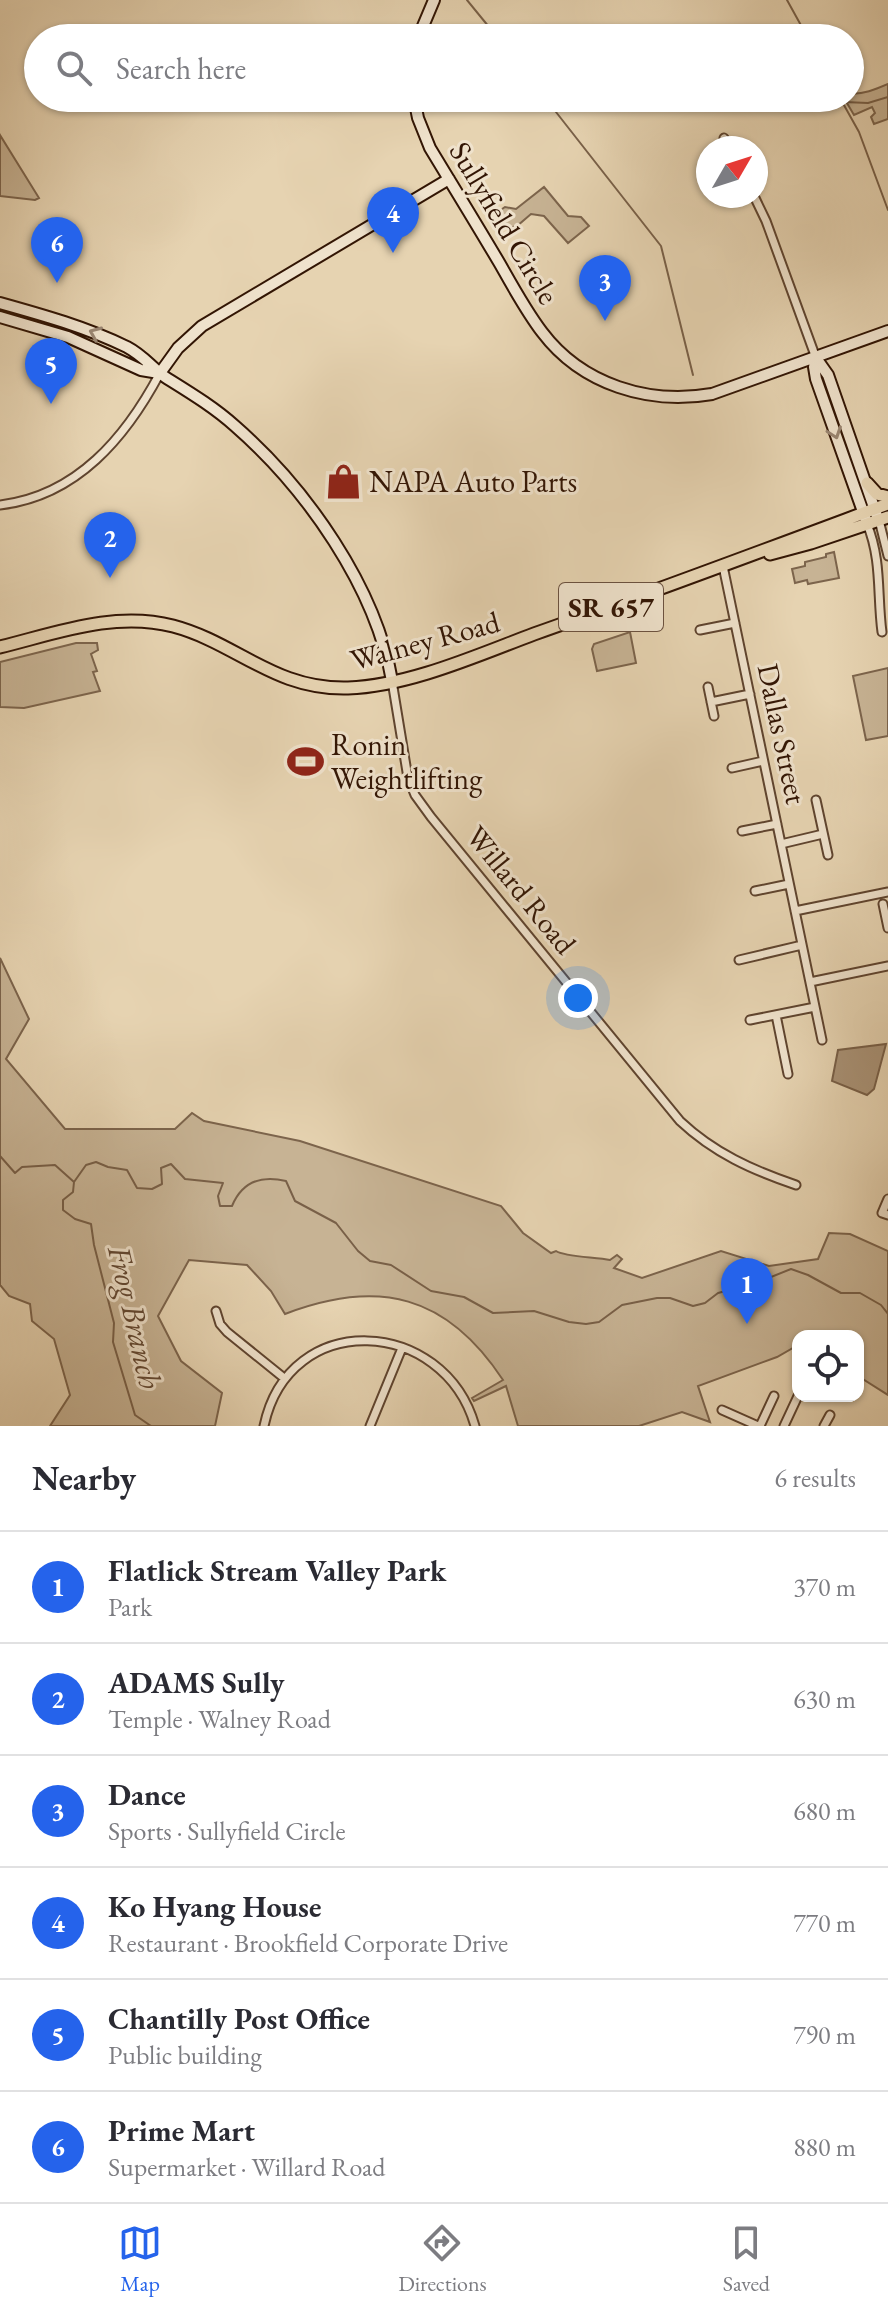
<!DOCTYPE html>
<meta charset="utf-8">
<style>
:root{--surface:#fff;--page:#f7f7f7;--text:#2b2b33;--muted:#7c7c81;--line:#e1e1e2;--accent:#2563eb}
body{margin:0;font-family:"EB Garamond",serif;background:var(--page);color:var(--text)}
.controls{position:absolute;right:24px;bottom:24px;display:grid;overflow:hidden;border-radius:16px;box-shadow:0 2px 6px #0004}
.controls button{width:72px;height:72px;display:grid;place-items:center;padding:0;border:0;border-bottom:2px solid var(--line);background:var(--surface);color:var(--text);font:40px sans-serif}
.compass{position:absolute;left:696px;top:136px;width:72px;height:72px;border-radius:50%;background:var(--surface);box-shadow:0 2px 6px #0004;rotate:51deg}
.you{position:absolute;left:578px;top:998px;width:28px;height:28px;margin:-20px;border:6px solid #fff;border-radius:50%;background:#1a73e8;box-shadow:0 0 0 12px #1a73e833}
.badge{display:grid;place-items:center;width:52px;height:52px;border-radius:50%;background:var(--accent);color:#fff;font-size:26px;font-weight:700}
.pin{position:absolute;translate:-50% -66px;filter:drop-shadow(0 2px 4px #0008)}
.pin::after{content:'';position:absolute;top:42px;width:28px;height:24px;background:inherit;clip-path:polygon(0 0,100% 0,50% 100%)}
.list{margin:0;padding:0;list-style:none}
h2{display:flex;justify-content:space-between;align-items:center;height:104px;margin:0;padding:0 32px;font-size:34px}
h2 small{font-size:26px;font-weight:400;color:var(--muted)}
.list li{display:grid;grid-template-columns:52px 1fr auto;gap:24px;align-items:center;box-sizing:border-box;height:112px;padding:0 32px;border-top:2px solid var(--line)}
.list b{display:block;font-size:30px;white-space:nowrap}
.list p{margin:0;font-size:26px;white-space:nowrap;color:var(--muted)}
.list em{font-size:26px;font-style:normal;color:var(--muted)}
.icon{flex:none;width:44px;height:44px;fill:none;stroke:currentColor;stroke-width:2;stroke-linecap:round;stroke-linejoin:round}
.map{position:relative;flex:none;width:888px;height:1426px;overflow:hidden}
.search{position:absolute;background:var(--surface);box-shadow:0 2px 6px #0004;left:24px;right:24px;top:24px;height:88px;display:flex;align-items:center;gap:20px;box-sizing:border-box;padding:0 28px;border-radius:44px;color:var(--muted);font-size:30px}
.sheet{height:776px;background:var(--surface)}
nav{display:flex;justify-content:space-around;align-items:center;box-sizing:border-box;height:112px;border-top:2px solid var(--line);background:var(--surface);font-size:22px;color:var(--muted)}
nav a{display:grid;justify-items:center;gap:4px}
nav .on{color:var(--accent)}
.map>svg:first-child{display:block}
.green{fill:#c7b394;stroke:#7c644c;stroke-width:2}
.water{fill:#a99276;stroke:#796048;stroke-width:2}
.lines{fill:none;stroke-linecap:round;stroke-linejoin:round}
.stream{stroke:#796048;stroke-width:2}
.street-casing{stroke:#5f442f;stroke-width:11}
.secondary-casing{stroke:#321504;stroke-width:14}
.primary-casing{stroke:#321504;stroke-width:15}
.street{stroke:#efe2cc;stroke-width:7}
.secondary{stroke:#efe2cc;stroke-width:10}
.primary{stroke:#e6d3b1;stroke-width:11}
.oneway{stroke:#9a8672}
.labels{text-anchor:middle;stroke-width:6;stroke-linejoin:round;paint-order:stroke}
.shield{fill:#efe2cc;stroke:#6b5240;stroke-width:2}
.shield-label{font-size:28px;font-weight:bold;fill:#321504}
.street-label{font-size:30px;fill:#321504;stroke:#efe2cc}
.poi-label{font-size:30px;fill:#321504;stroke:#efe2cc;text-anchor:start}
.water-label{font-size:32px;font-style:italic;fill:#624732;stroke:#efe2cc}
</style>
<div class="map">
<svg width="888" height="1426" viewBox="0 0 888 1426">
<rect width="100%" height="100%" fill="#e6d3b1"/>
<filter id="stains"><feTurbulence type="fractalNoise" baseFrequency=".0025" numOctaves="4"/><feColorMatrix values="0 0 0 0 .2 0 0 0 0 .09 0 0 0 0 .02 0 0 0 .5 -.17"/></filter>
<radialGradient id="worn" r=".72"><stop offset=".6" stop-color="#630" stop-opacity="0"/><stop offset="1" stop-color="#630" stop-opacity=".3"/></radialGradient>
<path class="green" d="M888,84V119L874,124L871,117L875,113L872,107L854,115L844,98H850V94C864,94 874,90 888,84Z
M0,135L39,198L35,200L0,196Z
M544,187L568,216L581,217L589,226L568,243L544,216L531,214L517,226L509,228L498,212L505,207L516,209Z
M834,552L839,578L808,584L807,580L795,583L792,569L805,566V562L826,557V554Z
M630,632L636,663L597,671L592,649L594,644Z
M76,643H97L98,650L91,654L97,671L93,672L100,691L24,708L0,707V662Z
M888,668V736L866,740L853,676Z
M0,958L29,1019L6,1059L65,1129H175L192,1113L204,1121L300,1141L501,1206L523,1233L551,1253L556,1251C565,1257 596,1257 610,1260L617,1255L622,1259L614,1268L642,1278L721,1251L769,1266L818,1259L829,1233L850,1234L888,1251V1395L858,1376V1336H798V1345L777,1357L698,1386L710,1422L682,1412L639,1426H518L506,1386L474,1401L472,1398L503,1380C447,1295 379,1278 285,1314L271,1291L247,1265L189,1260L158,1316L181,1361L222,1393L215,1426H50L70,1395L54,1339L32,1321L30,1304L9,1296L0,1285Z"/>
<path class="water" d="M886,1044L874,1089L867,1095L832,1081L838,1050Z"/>
<g class="lines">
<path class="stream" d="M467,0L498,38
M787,0L808,38
M545,98L661,246L693,375
M840,98L859,132L888,210
M844,102L868,103L888,97
M0,1156L15,1173L22,1167L55,1165L74,1182L86,1165L96,1162L108,1167L127,1170L137,1188L152,1189L162,1184L161,1168L171,1164L185,1179L223,1183L218,1196L220,1206H232C242,1182 261,1175 286,1181L295,1201L336,1223L358,1251L370,1261L391,1265L431,1291L464,1297L493,1313L534,1311L569,1322L586,1324L599,1322L622,1305L657,1298H670L693,1306L705,1303L718,1293L756,1283L791,1269L808,1275L841,1293H860L881,1305L888,1314
M74,1182L73,1192L63,1200V1210L75,1219L91,1224L94,1245L114,1323L113,1342L135,1415L151,1426"/>
<defs>
<path id="street" d="M724,138L730,148
M754,196L766,221L816,358
M0,505C77,496 126,437 160,373
M879,520L888,556
M867,524C882,560 877,595 882,632
M723,566L822,1040
M700,630L735,623
M392,681L408,778L415,795L431,817L680,1121C714,1153 752,1170 796,1185
M708,687L714,716
M711,702L750,694
M732,768L763,761
M816,800L828,855
M742,831L777,824
M781,844L823,834
M755,891L789,884
M883,904L888,928
M795,911L888,892
M739,960L802,945
M810,982L888,966
M776,1015L788,1074
M750,1020L815,1007
M888,1199L882,1213L888,1215
M216,1311L220,1324L227,1332L284,1378
M722,1410L758,1426
M264,1426C289,1308 444,1317 475,1426
M370,1426L402,1348
M760,1426L774,1396
M784,1426L798,1396
M824,1426L830,1415"/>
<path id="secondary" d="M418,38L434,0
M414,98L418,118L430,148C453,186 477,225 500,264C513,287 526,311 542,332C582,385 649,405 712,394L888,331
M0,303C43,315 86,327 127,347C144,356 151,367 165,377C189,392 214,407 235,426C306,488 376,587 392,681
M0,317L68,337L141,370L159,373
M816,358L814,367L816,379L866,520
M816,358L828,375L877,516
M160,373L178,348L202,326L449,179"/>
<path id="primary" d="M867,483L877,494L888,497
M770,554L811,543L888,517
M0,647C57,633 114,611 173,626C237,643 274,690 348,688C409,686 478,655 534,634C653,592 770,548 888,504"/>
</defs>
<use href="#street" class="street-casing"/>
<use href="#secondary" class="secondary-casing"/>
<use href="#primary" class="primary-casing"/>
<use href="#street" class="street"/>
<use href="#secondary" class="secondary"/>
<use href="#primary" class="primary"/>
</g>
<defs><path id="oneway-chevron" d="M-2-3.5L2.5 0L-2 3.5" fill="none" stroke-width="1.6" stroke-linecap="round" stroke-linejoin="round" transform="scale(2)"/></defs>
<g class="oneway">
<use href="#oneway-chevron" transform="translate(95 333) rotate(-157)"/>
<use href="#oneway-chevron" transform="translate(835 433) rotate(71)"/>
</g>
<defs>
<symbol id="shop-bare" viewBox="-9 -9 18 18"><path d="M-5-2.5h2.3a2.7 3.5 0 0 1 5.4 0H5L5.5 6h-11ZM-1.5-2.5h3a1.5 2.3 0 0 0-3 0Z" fill="#8f2418" stroke="#efe2cc" stroke-width="2.5" paint-order="stroke"/></symbol>
<symbol id="stadium-bare" viewBox="-9 -9 18 18"><path d="M0-5a6.5 5 0 1 0 0 10a6.5 5 0 1 0 0-10ZM-3.5-1.8h7v3.6h-7Z" fill="#8f2418" stroke="#efe2cc" stroke-width="2.5" paint-order="stroke"/></symbol>
</defs>
<g fill-rule="evenodd">
<use href="#shop-bare" x="318" y="456" width="51" height="51"/>
<use href="#stadium-bare" x="280" y="736" width="51" height="51"/>
</g>
<g class="labels">
<rect class="shield" x="559" y="583" width="104" height="48" rx="6"/>
<g class="shield-label">
<text x="611" y="617">SR 657</text>
</g>
<g class="street-label">
<text transform="translate(504 223) rotate(59)" y="10">Sullyfield Circle</text>
<text transform="translate(425 641) rotate(-15)" y="10">Walney Road</text>
<text transform="translate(782 734) rotate(78)" y="10">Dallas Street</text>
<text transform="translate(521 890) rotate(51)" y="10">Willard Road</text>
</g>
<g class="poi-label">
<text x="369" y="492">NAPA Auto Parts</text>
<text x="331" y="755">Ronin<tspan x="331" dy="34">Weightlifting</tspan></text>
</g>
<g class="water-label">
<text transform="translate(135 1317) rotate(77)" y="11">Frog Branch</text>
</g>
</g>
<rect width="100%" height="100%" filter="url(#stains)"/>
<rect width="100%" height="100%" fill="url(#worn)"/>
</svg>
<div class="controls">
<button><svg class="icon" aria-label="locate" viewBox="0 0 24 24"><circle cx="12" cy="12" r="6"/><path d="M12 2v4M12 18v4M2 12h4M18 12h4"/></svg></button>
</div>
<svg class="compass" viewBox="-18 -18 36 36"><path d="M0-13l5 13h-10z" fill="#e53935"/><path d="M0 13l5-13h-10z" fill="#7c7c81"/></svg>
<div class="you"></div>
<div class="pin badge" style="left:747px;top:1324px">1</div>
<div class="pin badge" style="left:110px;top:578px">2</div>
<div class="pin badge" style="left:605px;top:321px">3</div>
<div class="pin badge" style="left:393px;top:253px">4</div>
<div class="pin badge" style="left:51px;top:404px">5</div>
<div class="pin badge" style="left:57px;top:283px">6</div>
<div class="search"><svg class="icon" aria-label="search" viewBox="0 0 24 24"><circle cx="10" cy="10" r="6"/><path d="M15 15l6 6"/></svg>Search here</div>
</div>
<section class="sheet">
<h2>Nearby<small>6 results</small></h2>
<ul class="list">
<li><span class="badge">1</span><div><b>Flatlick Stream Valley Park</b><p>Park</p></div><em>370 m</em></li>
<li><span class="badge">2</span><div><b>ADAMS Sully</b><p>Temple · Walney Road</p></div><em>630 m</em></li>
<li><span class="badge">3</span><div><b>Dance</b><p>Sports · Sullyfield Circle</p></div><em>680 m</em></li>
<li><span class="badge">4</span><div><b>Ko Hyang House</b><p>Restaurant · Brookfield Corporate Drive</p></div><em>770 m</em></li>
<li><span class="badge">5</span><div><b>Chantilly Post Office</b><p>Public building</p></div><em>790 m</em></li>
<li><span class="badge">6</span><div><b>Prime Mart</b><p>Supermarket · Willard Road</p></div><em>880 m</em></li>
</ul>
</section>
<nav>
<a class="on"><svg class="icon" aria-label="map" viewBox="0 0 24 24"><path d="M3 6l6-2 6 2 6-2v14l-6 2-6-2-6 2zM9 4v14M15 6v14"/></svg>Map</a>
<a><svg class="icon" aria-label="directions" viewBox="0 0 24 24"><path d="M12 3l9 9-9 9-9-9zM9 14v-3h6M13 9l2 2-2 2"/></svg>Directions</a>
<a><svg class="icon" aria-label="saved" viewBox="0 0 24 24"><path d="M7 4h10v16l-5-4-5 4z"/></svg>Saved</a>
</nav>
